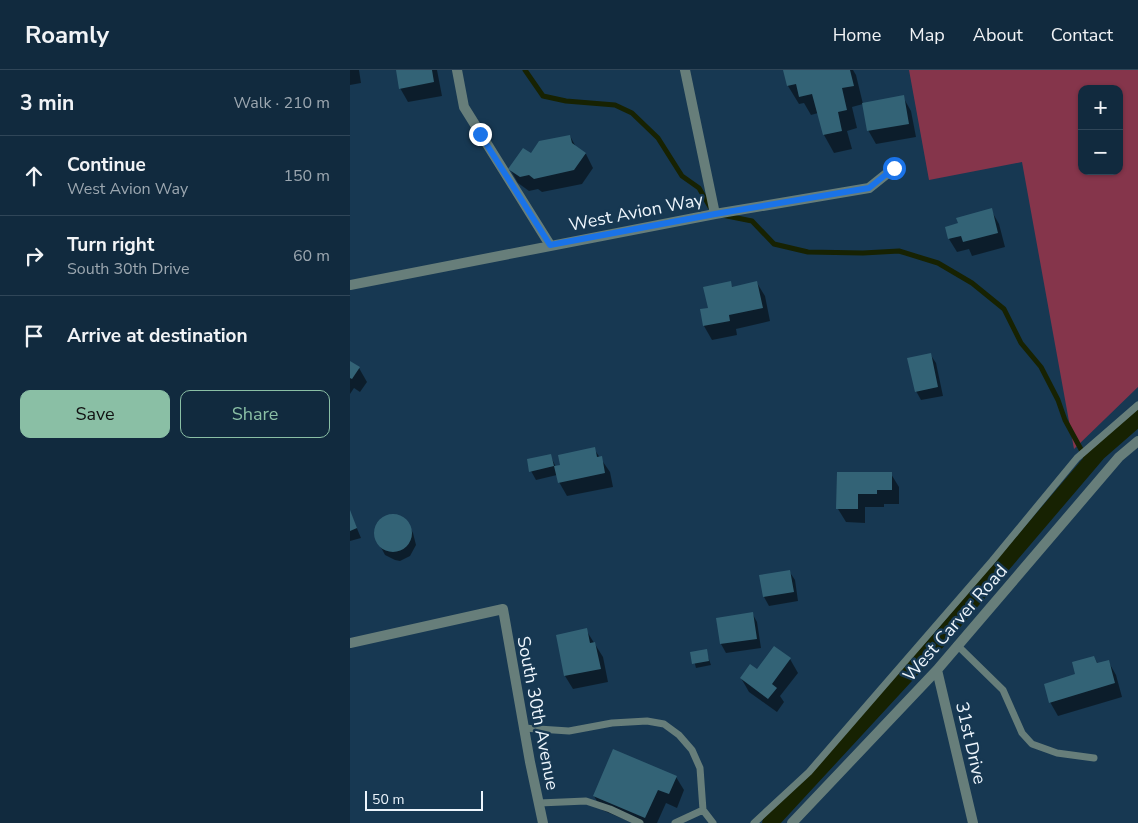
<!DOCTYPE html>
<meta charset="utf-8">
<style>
:root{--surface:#112a3e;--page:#1e3649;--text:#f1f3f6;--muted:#9ca7b0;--line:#304658;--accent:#8abfa5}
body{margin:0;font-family:"Nunito Sans",sans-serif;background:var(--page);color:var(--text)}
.controls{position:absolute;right:15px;top:15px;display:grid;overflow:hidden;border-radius:10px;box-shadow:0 1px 4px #0004}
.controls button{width:45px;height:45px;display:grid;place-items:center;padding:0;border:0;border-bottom:1px solid var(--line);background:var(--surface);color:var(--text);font:25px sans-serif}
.scale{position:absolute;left:15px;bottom:12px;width:118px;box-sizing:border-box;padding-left:5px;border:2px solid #edf5fc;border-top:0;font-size:14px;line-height:18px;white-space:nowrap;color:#edf5fc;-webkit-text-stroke:4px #173852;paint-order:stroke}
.stop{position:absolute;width:15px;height:15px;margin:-11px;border:4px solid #1a73e8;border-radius:50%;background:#fff}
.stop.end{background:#1a73e8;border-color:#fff;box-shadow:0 1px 5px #0008}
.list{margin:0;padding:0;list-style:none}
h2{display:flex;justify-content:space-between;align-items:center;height:65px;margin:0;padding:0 20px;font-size:21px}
h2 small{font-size:16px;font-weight:400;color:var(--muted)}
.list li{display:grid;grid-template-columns:32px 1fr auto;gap:15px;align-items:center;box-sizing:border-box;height:80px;padding:0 20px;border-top:1px solid var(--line)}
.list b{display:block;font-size:19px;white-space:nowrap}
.list p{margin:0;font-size:16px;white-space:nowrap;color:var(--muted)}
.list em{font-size:16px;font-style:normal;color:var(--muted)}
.actions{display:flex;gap:10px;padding:15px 20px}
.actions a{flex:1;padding:11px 0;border:1px solid var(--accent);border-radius:10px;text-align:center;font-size:18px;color:var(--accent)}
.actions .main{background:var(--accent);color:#111}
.icon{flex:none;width:28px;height:28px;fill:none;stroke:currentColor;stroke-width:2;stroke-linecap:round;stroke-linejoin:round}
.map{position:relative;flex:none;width:788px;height:753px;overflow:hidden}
header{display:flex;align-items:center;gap:30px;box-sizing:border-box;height:70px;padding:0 25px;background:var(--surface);border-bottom:1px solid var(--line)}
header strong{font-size:24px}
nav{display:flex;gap:28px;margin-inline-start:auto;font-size:18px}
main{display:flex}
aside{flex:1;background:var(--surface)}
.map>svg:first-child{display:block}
.green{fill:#85354b;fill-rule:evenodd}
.shadow{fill:#0007}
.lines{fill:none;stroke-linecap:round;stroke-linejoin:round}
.stream{stroke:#172202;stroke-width:5}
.canal{stroke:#172202;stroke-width:16}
.building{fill:#336376}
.lane{stroke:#677e7a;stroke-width:7}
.street{stroke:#677e7a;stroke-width:10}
.route{stroke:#1a73e8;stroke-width:6}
.labels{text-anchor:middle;stroke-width:5;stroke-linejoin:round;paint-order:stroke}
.street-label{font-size:18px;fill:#edf5fc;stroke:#173852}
</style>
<header>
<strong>Roamly</strong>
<nav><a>Home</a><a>Map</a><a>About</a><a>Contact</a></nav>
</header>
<main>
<aside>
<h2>3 min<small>Walk · 210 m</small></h2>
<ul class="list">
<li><svg class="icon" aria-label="ahead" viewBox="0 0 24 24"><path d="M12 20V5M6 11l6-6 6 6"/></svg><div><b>Continue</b><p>West Avion Way</p></div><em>150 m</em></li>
<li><svg class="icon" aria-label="right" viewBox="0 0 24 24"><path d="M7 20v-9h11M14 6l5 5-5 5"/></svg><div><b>Turn right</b><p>South 30th Drive</p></div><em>60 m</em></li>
<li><svg class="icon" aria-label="arrive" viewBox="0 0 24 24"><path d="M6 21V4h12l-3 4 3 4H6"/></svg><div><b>Arrive at destination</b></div></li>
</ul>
<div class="actions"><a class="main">Save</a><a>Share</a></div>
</aside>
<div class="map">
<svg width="788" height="753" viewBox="0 0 788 753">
<rect width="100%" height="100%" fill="#173852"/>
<path class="green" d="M559,0H788V317L724,379L672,92L579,110ZM732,19H769V101H732Z"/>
<path class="shadow" d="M0,0H9L11,13L0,15Z
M47,0H87L92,26L58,32L50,18Z
M434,0H503L506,5L513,34L502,37L507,58L497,61L502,79L484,83L474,65L468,43L461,45L454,33L449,34L438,16Z
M553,27L561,41L566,67L526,74L518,60Z
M220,66L226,77L236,84L243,98L232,114L192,122L188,119L179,121L168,113L160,99L181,85Z
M641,140L649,154L655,177L622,186L619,179L607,182L599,169L609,154Z
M380,213L383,218L407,213L415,226L420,251L386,259L387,265L362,270L354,256L351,240L359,239Z
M580,284L586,293L593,326L571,330L566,321Z
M0,293L9,298L17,312L10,322L4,318L0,324Z
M244,379L260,402L263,417L217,426L209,412L207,405L186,410L181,401L200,385L206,397Z
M488,403L541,404L549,417V434H534V437H515V453L496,452L488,439Z
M0,442L11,468L0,471Z
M42,446L54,449L58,454L63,463L66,475L60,486L50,491L45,490L35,485L25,466V460L31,450Z
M439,501L445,510L448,531L419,536L414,527Z
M402,543L407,552L411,578L376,583L371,574L367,549Z
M236,560L253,587L258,612L223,619L215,606Z
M356,581L361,595L346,598L342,583Z
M744,587L748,594L758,591L766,605L772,627L708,646L700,632Z
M440,589L448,603L430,626L434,632L427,642L399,622L391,608Z
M326,707L334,720L327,738L316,733L307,753H283L252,740L244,726Z"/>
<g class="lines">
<path class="stream" d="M175,0L193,26L216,31L265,35L282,43L308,68L332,106L349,118L360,137
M372,145L402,151L424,174L458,182L513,183L549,181L588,193L622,213L654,239L671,273L691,297L708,330L715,350L739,394"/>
<path class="canal" d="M420,753L587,572L748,383L788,348"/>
</g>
<path class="building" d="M46,0H82L84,12L49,19Z
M433,0H500L504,16L492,18L497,40L488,42L492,61L473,65L462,24L449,27L446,14L437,16Z
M554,25L559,54L517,61L512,33Z
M220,65L222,73L236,83L224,100L184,109L179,105L170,107L158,99L173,78L181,83L189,71Z
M642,138L648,163L613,172L611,166L598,169L595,157L608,153L606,148Z
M381,211L382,217L407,211L413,238L379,245L380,251L353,256L350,239L358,238L353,217Z
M581,283L588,317L565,322L557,288Z
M0,291L10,297L2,309L0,308Z
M245,377L247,387L252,386L255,403L208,413L204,396L210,395L208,385Z
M201,384L204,396L179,402L177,389Z
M487,402H542V420H527V424H508V439H486Z
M0,440L7,458L0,461Z
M24 463a19 19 0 1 1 38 0a19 19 0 1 1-38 0Z
M440,500L444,522L413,527L409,505Z
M403,542L407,569L370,574L366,548Z
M237,558L240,573L245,572L251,599L214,606L206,565Z
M424,576L441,588L422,614L427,618L418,629L390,608L400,594L407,599Z
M357,579L359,591L342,594L340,582Z
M744,586L747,593L759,590L765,613L699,633L694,614L725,604L722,592Z
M263,679L327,706L319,724L308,720L295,748L243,726Z"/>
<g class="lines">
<path class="lane" d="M607,575L653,620L672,663L682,674L707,683L744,688
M173,658L219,661L262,653L297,651L314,654L329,665L342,680L350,698L353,740L363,753
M189,733L236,731L260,739L290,753
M325,753L353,740
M404,753L459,702L642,491L727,388L788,335"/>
<path class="street" d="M107,0L114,37L200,175
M335,0L365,144
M0,215L365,144L519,118L544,98
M0,573L153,539L180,692L193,753
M587,600L623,753
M442,753L587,600L769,387L788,371"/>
</g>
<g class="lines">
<path class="route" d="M130,64L200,175L365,144L519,118L544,98"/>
</g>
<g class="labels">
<g class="street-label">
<text transform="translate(286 142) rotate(-11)" y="6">West Avion Way</text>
<text transform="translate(605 553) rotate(-49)" y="6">West Carver Road</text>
<text transform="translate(188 643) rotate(79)" y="6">South 30th Avenue</text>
<text transform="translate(621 673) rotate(77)" y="6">31st Drive</text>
</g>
</g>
</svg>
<div class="controls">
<button>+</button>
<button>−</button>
</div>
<div class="scale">50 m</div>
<div class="stop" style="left:544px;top:98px"></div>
<div class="stop end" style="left:130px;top:64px"></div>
</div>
</main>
